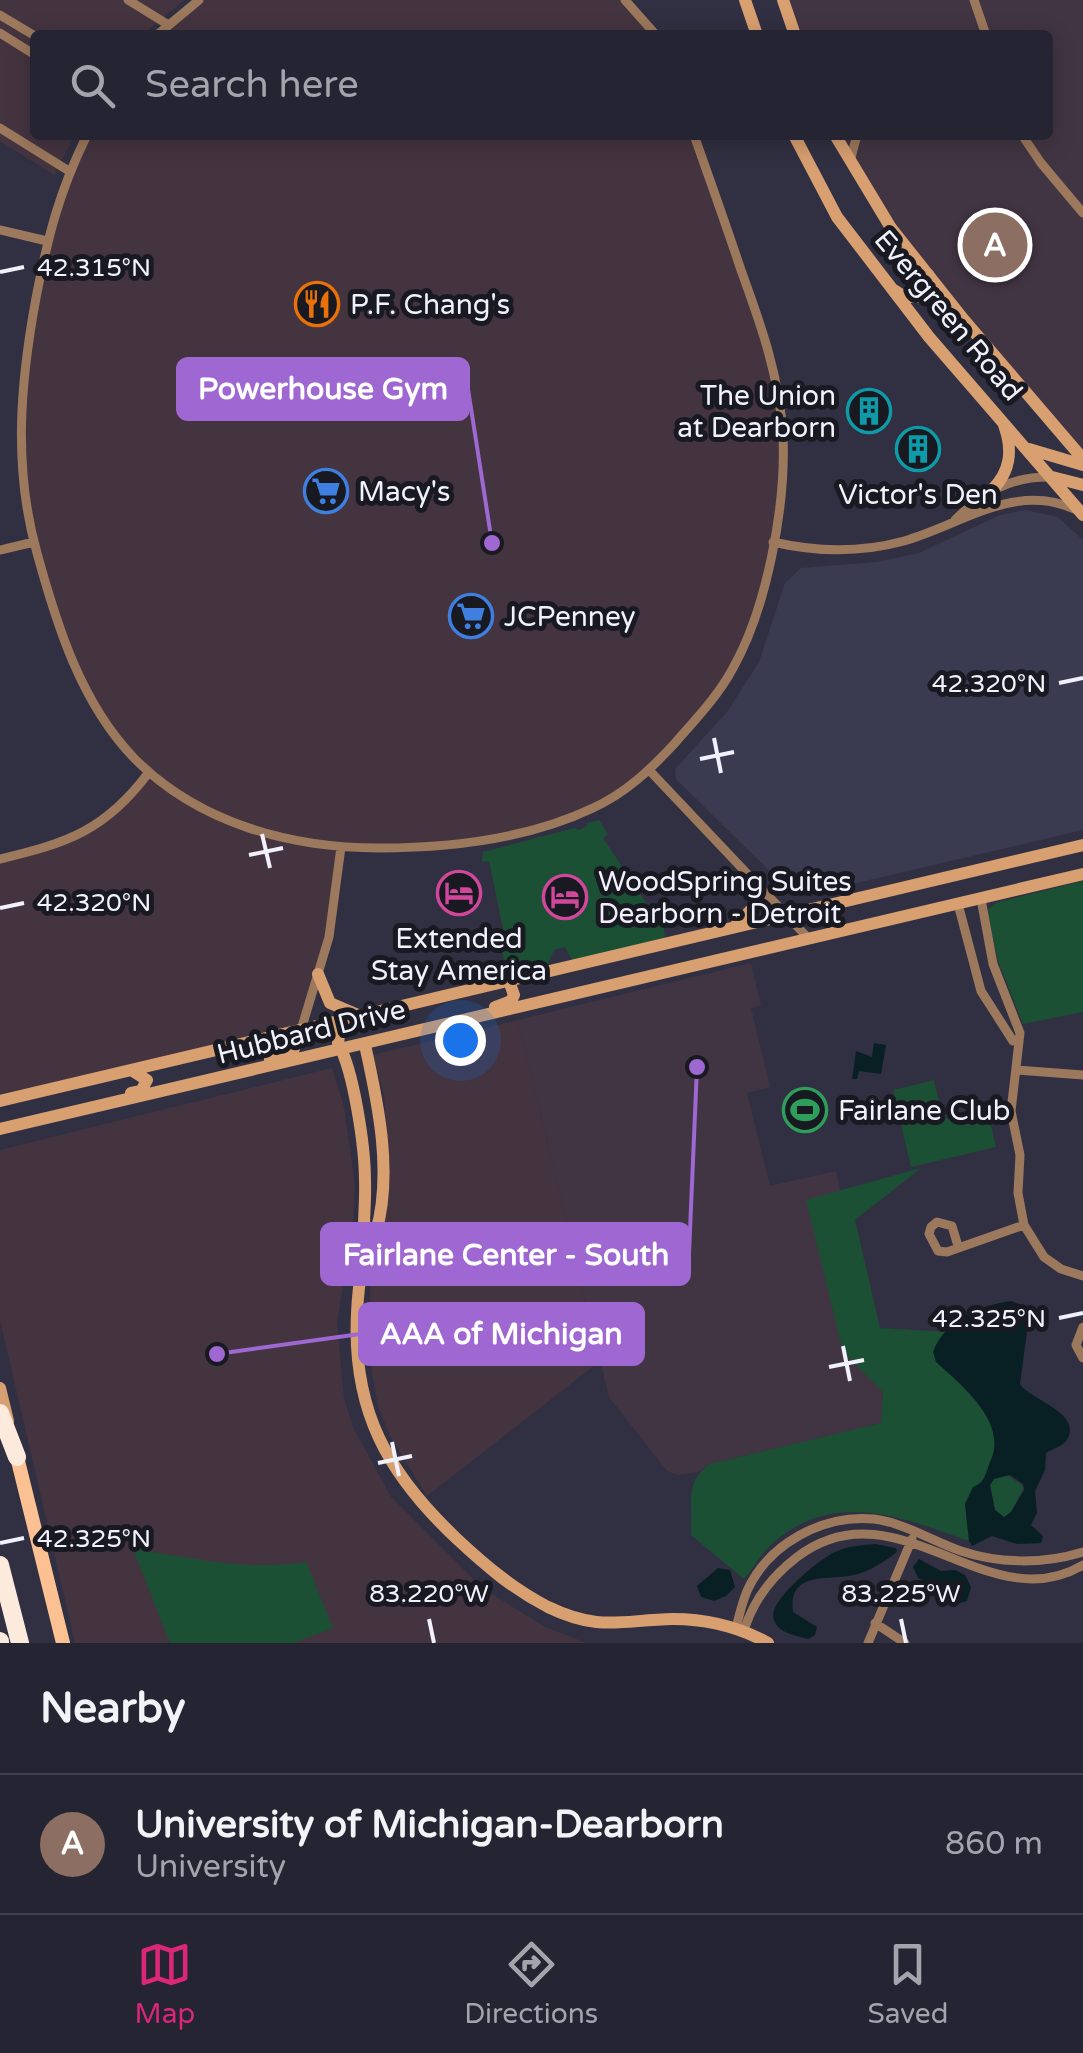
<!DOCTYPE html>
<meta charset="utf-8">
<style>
:root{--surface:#242432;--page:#30303e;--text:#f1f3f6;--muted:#a3a4ac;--line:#41414d;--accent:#db2777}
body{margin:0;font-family:"Varela Round",sans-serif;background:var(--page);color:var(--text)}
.you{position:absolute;left:460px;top:1040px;width:35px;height:35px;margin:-25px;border:8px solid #fff;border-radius:50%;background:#1a73e8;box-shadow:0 0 0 15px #1a73e833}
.badge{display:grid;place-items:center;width:65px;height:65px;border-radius:50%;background:var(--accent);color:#fff;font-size:32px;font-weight:700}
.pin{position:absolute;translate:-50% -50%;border:5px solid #fff;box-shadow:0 2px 10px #0006}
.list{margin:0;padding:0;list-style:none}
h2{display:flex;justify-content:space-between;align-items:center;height:130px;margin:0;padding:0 40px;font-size:42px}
h2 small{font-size:32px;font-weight:400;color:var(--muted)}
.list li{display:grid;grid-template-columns:65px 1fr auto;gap:30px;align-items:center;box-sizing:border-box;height:140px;padding:0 40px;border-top:2px solid var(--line)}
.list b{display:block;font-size:38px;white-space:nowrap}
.list p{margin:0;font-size:32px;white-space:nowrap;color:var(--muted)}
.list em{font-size:32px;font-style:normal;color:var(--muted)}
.icon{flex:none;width:55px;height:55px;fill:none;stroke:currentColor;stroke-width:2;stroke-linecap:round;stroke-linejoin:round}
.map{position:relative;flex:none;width:1083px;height:1643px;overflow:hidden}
.search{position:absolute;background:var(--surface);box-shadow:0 5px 25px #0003;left:30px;right:30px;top:30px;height:110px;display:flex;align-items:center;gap:25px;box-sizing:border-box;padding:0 35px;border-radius:10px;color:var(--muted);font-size:38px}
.sheet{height:270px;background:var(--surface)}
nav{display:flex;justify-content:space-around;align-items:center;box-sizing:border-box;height:140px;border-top:2px solid var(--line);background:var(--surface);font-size:28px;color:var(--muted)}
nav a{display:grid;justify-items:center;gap:5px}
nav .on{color:var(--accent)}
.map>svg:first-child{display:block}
.commercial{fill:#443440}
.built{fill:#3a3b51}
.education{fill:#423543}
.green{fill:#1c5034}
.water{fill:#081f23;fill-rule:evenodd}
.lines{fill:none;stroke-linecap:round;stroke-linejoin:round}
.street{stroke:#9c785c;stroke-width:9}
.secondary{stroke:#d89f71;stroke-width:12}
.primary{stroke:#fcc192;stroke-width:14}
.highway{stroke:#fceadd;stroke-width:18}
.ticks{fill:none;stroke:#f0f1fc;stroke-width:4}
.labels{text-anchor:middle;stroke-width:10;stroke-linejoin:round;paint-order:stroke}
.poi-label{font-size:28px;fill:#f0f1fc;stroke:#191921;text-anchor:start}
.street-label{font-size:28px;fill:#f0f1fc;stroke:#191921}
.ticks-label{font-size:25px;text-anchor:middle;fill:#f0f1fc;stroke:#191921;stroke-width:10;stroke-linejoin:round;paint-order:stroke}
.leader{fill:none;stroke:#9e67d1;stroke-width:4}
.callout-dot{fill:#9e67d1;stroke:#191921;stroke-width:4}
.callout{fill:#9e67d1;stroke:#9e67d1;stroke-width:4}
.callout-label{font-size:30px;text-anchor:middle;font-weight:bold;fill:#fff}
</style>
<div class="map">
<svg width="1083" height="1643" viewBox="0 0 1083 1643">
<rect width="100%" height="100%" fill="#303042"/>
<path class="commercial" d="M0,0H184L142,35H35V135H75L54,175L0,141Z
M199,0H625L656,35H157Z
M87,135H694L774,370L783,477L761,598L735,665L661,758L592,809L488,839L341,847L334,912L301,1030L0,1101V859L86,832L149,772L131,755L74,665L26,511L22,392L52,218Z
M518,1020L600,1361L427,1496L390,1436L378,1407L372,1373L370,1292L383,1219L389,1163L384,1096L373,1055Z
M332,1068L344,1107L355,1185L353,1223L337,1322L344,1398L353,1427L391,1497L482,1588L545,1627L587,1643H75L0,1320V1150Z"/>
<path class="built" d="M1025,510L1058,517L1083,540V830L805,895L791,892L676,779L675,769L727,712L759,662L785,583L801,568L877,562L919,553L1000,515Z"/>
<path class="education" d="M786,0H1083V456L893,227L838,135H1048V35H798Z
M751,963L761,1005L751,1008L770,1087L747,1093L770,1186L836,1171L840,1191L807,1200L843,1351L883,1392L881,1423L710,1464L698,1472L678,1475L667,1471L609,1397L518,1020Z"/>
<path class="green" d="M599,820L608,834L603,838L651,910L656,907L662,915L665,938L572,960L565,947L554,950L547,966L508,974L500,945L506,943L489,861L482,862L483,852L574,828L579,830L586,827L588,823Z
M1083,881V1012L1023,1024L998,961L987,911L995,903Z
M934,1080L943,1119L987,1109L996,1147L911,1167L893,1090Z
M921,1168L855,1220L880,1328L948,1332L935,1346L936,1362C956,1379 1002,1421 996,1450C992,1471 977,1487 965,1504L969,1541C904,1518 835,1489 774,1542C763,1551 754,1567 744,1579L691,1535C693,1507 683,1482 710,1464L881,1423L883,1392L843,1352L806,1200Z
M1007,1475L1024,1487L1011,1512L1004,1517L995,1510L990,1486L994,1479Z
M133,1549C193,1558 246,1571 306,1562L333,1628L293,1643H170Z"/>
<path class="water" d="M874,1043L886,1045L881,1074L859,1071L857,1079H852L856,1051L872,1057Z
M1011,1301L1024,1306L1029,1316L1020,1384C1029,1400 1083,1412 1067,1440C1063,1446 1052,1449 1046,1453L1045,1470L1035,1491L1037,1513L1031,1525L1043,1536L1041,1543L1017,1544L992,1536L972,1546L969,1541L965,1504L973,1487C986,1482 985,1474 990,1462C1009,1423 962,1385 936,1362L933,1352C946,1319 978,1306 1011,1301ZM1010,1475L1023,1484L1024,1490L1011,1512L1004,1517L995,1510L990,1485L994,1479Z
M875,1544L896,1548L897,1552C887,1560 867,1573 853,1575C828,1581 788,1570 793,1612L817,1627L815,1635L808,1639C797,1636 778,1633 774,1620C766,1602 820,1559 835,1552C848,1546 862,1545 875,1544Z
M919,1559L941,1571L955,1570L965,1575L971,1587L967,1601L956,1604L946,1590L918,1578L913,1567Z
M718,1568L730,1570L735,1587L726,1596L714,1601L701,1597L697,1586Z"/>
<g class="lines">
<path class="street" d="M128,0L167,24
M625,0L656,35
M974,0L986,35
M0,15L35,36
M0,33L35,55
M157,35L199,0
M0,128L69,171
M87,135C59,192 48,236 36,298C20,384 13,468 37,553C57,626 81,703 134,758C198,823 290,848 379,848C450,848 528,839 593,808C626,793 651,769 675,743C696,719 718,696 733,668C767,608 786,505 783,437C780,378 761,325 741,270C726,225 710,180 694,135
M1022,135L1041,163L1083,213
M850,161L857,135
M0,230L47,241
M955,520C982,493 1011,476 1051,477
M773,542C816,552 860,553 904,541C961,525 1014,482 1074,509
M0,550L34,542
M649,770L809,939
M0,859C68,843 106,830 149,772
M981,899L993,964L1020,1033L1011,1111L1020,1155L1018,1193L1024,1225L1044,1257L1061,1269L1083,1276
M958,904L981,991L1013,1041L1017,1042
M301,1030L329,937L341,847
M1017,1070L1083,1075
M958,1246L952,1226L937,1222L931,1227L929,1234L938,1251L947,1252L1024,1225
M1083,1327L1076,1345L1083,1358
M875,1623L905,1643
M736,1628C739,1616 742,1603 747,1591C768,1544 823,1514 874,1519C905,1523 932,1541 961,1551C1000,1564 1044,1564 1083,1552
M744,1631C753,1600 771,1577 797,1557C897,1481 987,1622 1083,1565
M868,1643L912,1539"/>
<path class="secondary" d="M745,0L757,35
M783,0L795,35
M794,135L837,217L929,337L1083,515
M835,135L891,228L964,320L1083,459
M894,290L905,297H918L924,292L928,274
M1029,449L1083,465
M1052,477L1083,485
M992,490C1011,471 1013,450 1004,425
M736,925L754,907L756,880
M318,974L330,1003L358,1015
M495,1007L511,1001L514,995L509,981
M352,1023L340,1028L338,1043C354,1071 365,1148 365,1181C366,1205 362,1227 365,1251
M365,1045C378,1103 393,1173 376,1232C373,1239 368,1246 366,1253C360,1271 358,1293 357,1313C352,1411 388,1474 457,1539C486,1566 513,1589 548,1607C600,1632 621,1620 673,1619C707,1619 739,1627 768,1643
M270,1059L293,1051L301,1030
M131,1093L141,1091L147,1080L131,1070
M0,1101L1083,845
M0,1129L1083,874
M0,1388L8,1421"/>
<path class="primary" d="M17,1457L63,1643"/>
<path class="highway" d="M0,1413L17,1457
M0,1565L20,1643
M0,1641V1643"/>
</g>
<path class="ticks" d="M0,272L24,267M1059,683L1083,678M714,738L721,773M700,759L734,752M262,834L270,868M249,855L283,848M0,908L24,903M1059,1318L1083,1313M843,1346L850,1381M829,1367L864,1360M392,1442L399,1476M378,1463L412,1456M0,1543L24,1538M429,1619L434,1643M901,1619L906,1643"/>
<defs>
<symbol id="restaurant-ring" viewBox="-11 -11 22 22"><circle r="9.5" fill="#191921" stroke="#e8710a" stroke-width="1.5"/><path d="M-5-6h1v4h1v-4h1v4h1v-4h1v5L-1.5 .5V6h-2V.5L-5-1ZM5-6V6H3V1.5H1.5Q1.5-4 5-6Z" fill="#e8710a"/></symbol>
<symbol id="building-ring" viewBox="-11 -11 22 22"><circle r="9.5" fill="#191921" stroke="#0f9aa8" stroke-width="1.5"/><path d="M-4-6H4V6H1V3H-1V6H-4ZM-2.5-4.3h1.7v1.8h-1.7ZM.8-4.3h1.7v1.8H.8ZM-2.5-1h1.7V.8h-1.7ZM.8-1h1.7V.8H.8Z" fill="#0f9aa8"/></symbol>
<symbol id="supermarket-ring" viewBox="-11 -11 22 22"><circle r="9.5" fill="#191921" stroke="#3f7fe0" stroke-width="1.5"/><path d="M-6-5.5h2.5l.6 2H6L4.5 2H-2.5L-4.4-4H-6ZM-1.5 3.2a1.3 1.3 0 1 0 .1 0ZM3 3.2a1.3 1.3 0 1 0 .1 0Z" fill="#3f7fe0"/></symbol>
<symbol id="hotel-ring" viewBox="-11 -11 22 22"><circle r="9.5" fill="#191921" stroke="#d1479c" stroke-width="1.5"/><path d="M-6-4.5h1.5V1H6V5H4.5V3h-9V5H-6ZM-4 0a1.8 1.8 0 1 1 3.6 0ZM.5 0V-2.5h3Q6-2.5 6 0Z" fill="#d1479c"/></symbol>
<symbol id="stadium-ring" viewBox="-11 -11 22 22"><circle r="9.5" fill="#191921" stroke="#2e9e5b" stroke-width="1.5"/><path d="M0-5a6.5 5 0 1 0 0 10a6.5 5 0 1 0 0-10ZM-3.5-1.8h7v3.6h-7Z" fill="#2e9e5b"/></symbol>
</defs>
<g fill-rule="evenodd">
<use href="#restaurant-ring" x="292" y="279" width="50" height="50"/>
<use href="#building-ring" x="844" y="386" width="50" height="50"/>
<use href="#building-ring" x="893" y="424" width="50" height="50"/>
<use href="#supermarket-ring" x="301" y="466" width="50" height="50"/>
<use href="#supermarket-ring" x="446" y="591" width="50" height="50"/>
<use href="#hotel-ring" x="434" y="868" width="50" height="50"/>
<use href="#hotel-ring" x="540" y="872" width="50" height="50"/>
<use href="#stadium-ring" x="780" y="1085" width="50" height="50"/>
</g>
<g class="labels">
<g class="poi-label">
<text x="350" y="314">P.F. Chang's</text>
<text x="836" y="405" text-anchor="end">The Union<tspan x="836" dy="32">at Dearborn</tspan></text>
<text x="358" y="501">Macy's</text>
<text x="918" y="504" text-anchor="middle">Victor's Den</text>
<text x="504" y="626">JCPenney</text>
<text x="598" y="891">WoodSpring Suites<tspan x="598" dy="32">Dearborn - Detroit</tspan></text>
<text x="459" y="948" text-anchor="middle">Extended<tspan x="459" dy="32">Stay America</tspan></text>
<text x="838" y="1120">Fairlane Club</text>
</g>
<g class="street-label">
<text transform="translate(949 315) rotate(50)" y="10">Evergreen Road</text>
<text transform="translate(311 1031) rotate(-14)" y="10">Hubbard Drive</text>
</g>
</g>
<g class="ticks-label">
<text x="94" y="276">42.315°N</text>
<text x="989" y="692">42.320°N</text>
<text x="94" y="911">42.320°N</text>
<text x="989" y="1327">42.325°N</text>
<text x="94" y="1547">42.325°N</text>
<text x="429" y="1602">83.220°W</text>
<text x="901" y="1602">83.225°W</text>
</g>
<path class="leader" d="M492 543L468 389M697 1067L689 1254M217 1354L360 1334"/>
<g class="callout-dot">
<circle cx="492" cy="543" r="10"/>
<circle cx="697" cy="1067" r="10"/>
<circle cx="217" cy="1354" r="10"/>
</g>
<g class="callout">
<rect x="178" y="359" width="290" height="60" rx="10"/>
<rect x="322" y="1224" width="367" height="60" rx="10"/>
<rect x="360" y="1304" width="283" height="60" rx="10"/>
</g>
<g class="callout-label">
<text x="323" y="399">Powerhouse Gym</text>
<text x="506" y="1265">Fairlane Center - South</text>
<text x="501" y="1344">AAA of Michigan</text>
</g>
</svg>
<div class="you"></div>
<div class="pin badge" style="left:995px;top:245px;background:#8d6e63">A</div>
<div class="search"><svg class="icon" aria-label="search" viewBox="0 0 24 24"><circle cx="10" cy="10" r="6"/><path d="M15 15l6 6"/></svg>Search here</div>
</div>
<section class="sheet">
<h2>Nearby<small></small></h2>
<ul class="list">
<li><span class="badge" style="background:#8d6e63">A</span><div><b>University of Michigan-Dearborn</b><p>University</p></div><em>860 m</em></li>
</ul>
</section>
<nav>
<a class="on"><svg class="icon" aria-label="map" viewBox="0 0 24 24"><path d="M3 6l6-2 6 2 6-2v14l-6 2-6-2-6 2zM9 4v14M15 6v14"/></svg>Map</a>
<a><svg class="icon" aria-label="directions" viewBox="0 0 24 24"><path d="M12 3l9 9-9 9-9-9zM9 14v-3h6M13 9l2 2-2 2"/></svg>Directions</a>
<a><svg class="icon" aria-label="saved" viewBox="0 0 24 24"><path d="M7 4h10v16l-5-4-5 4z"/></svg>Saved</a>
</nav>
